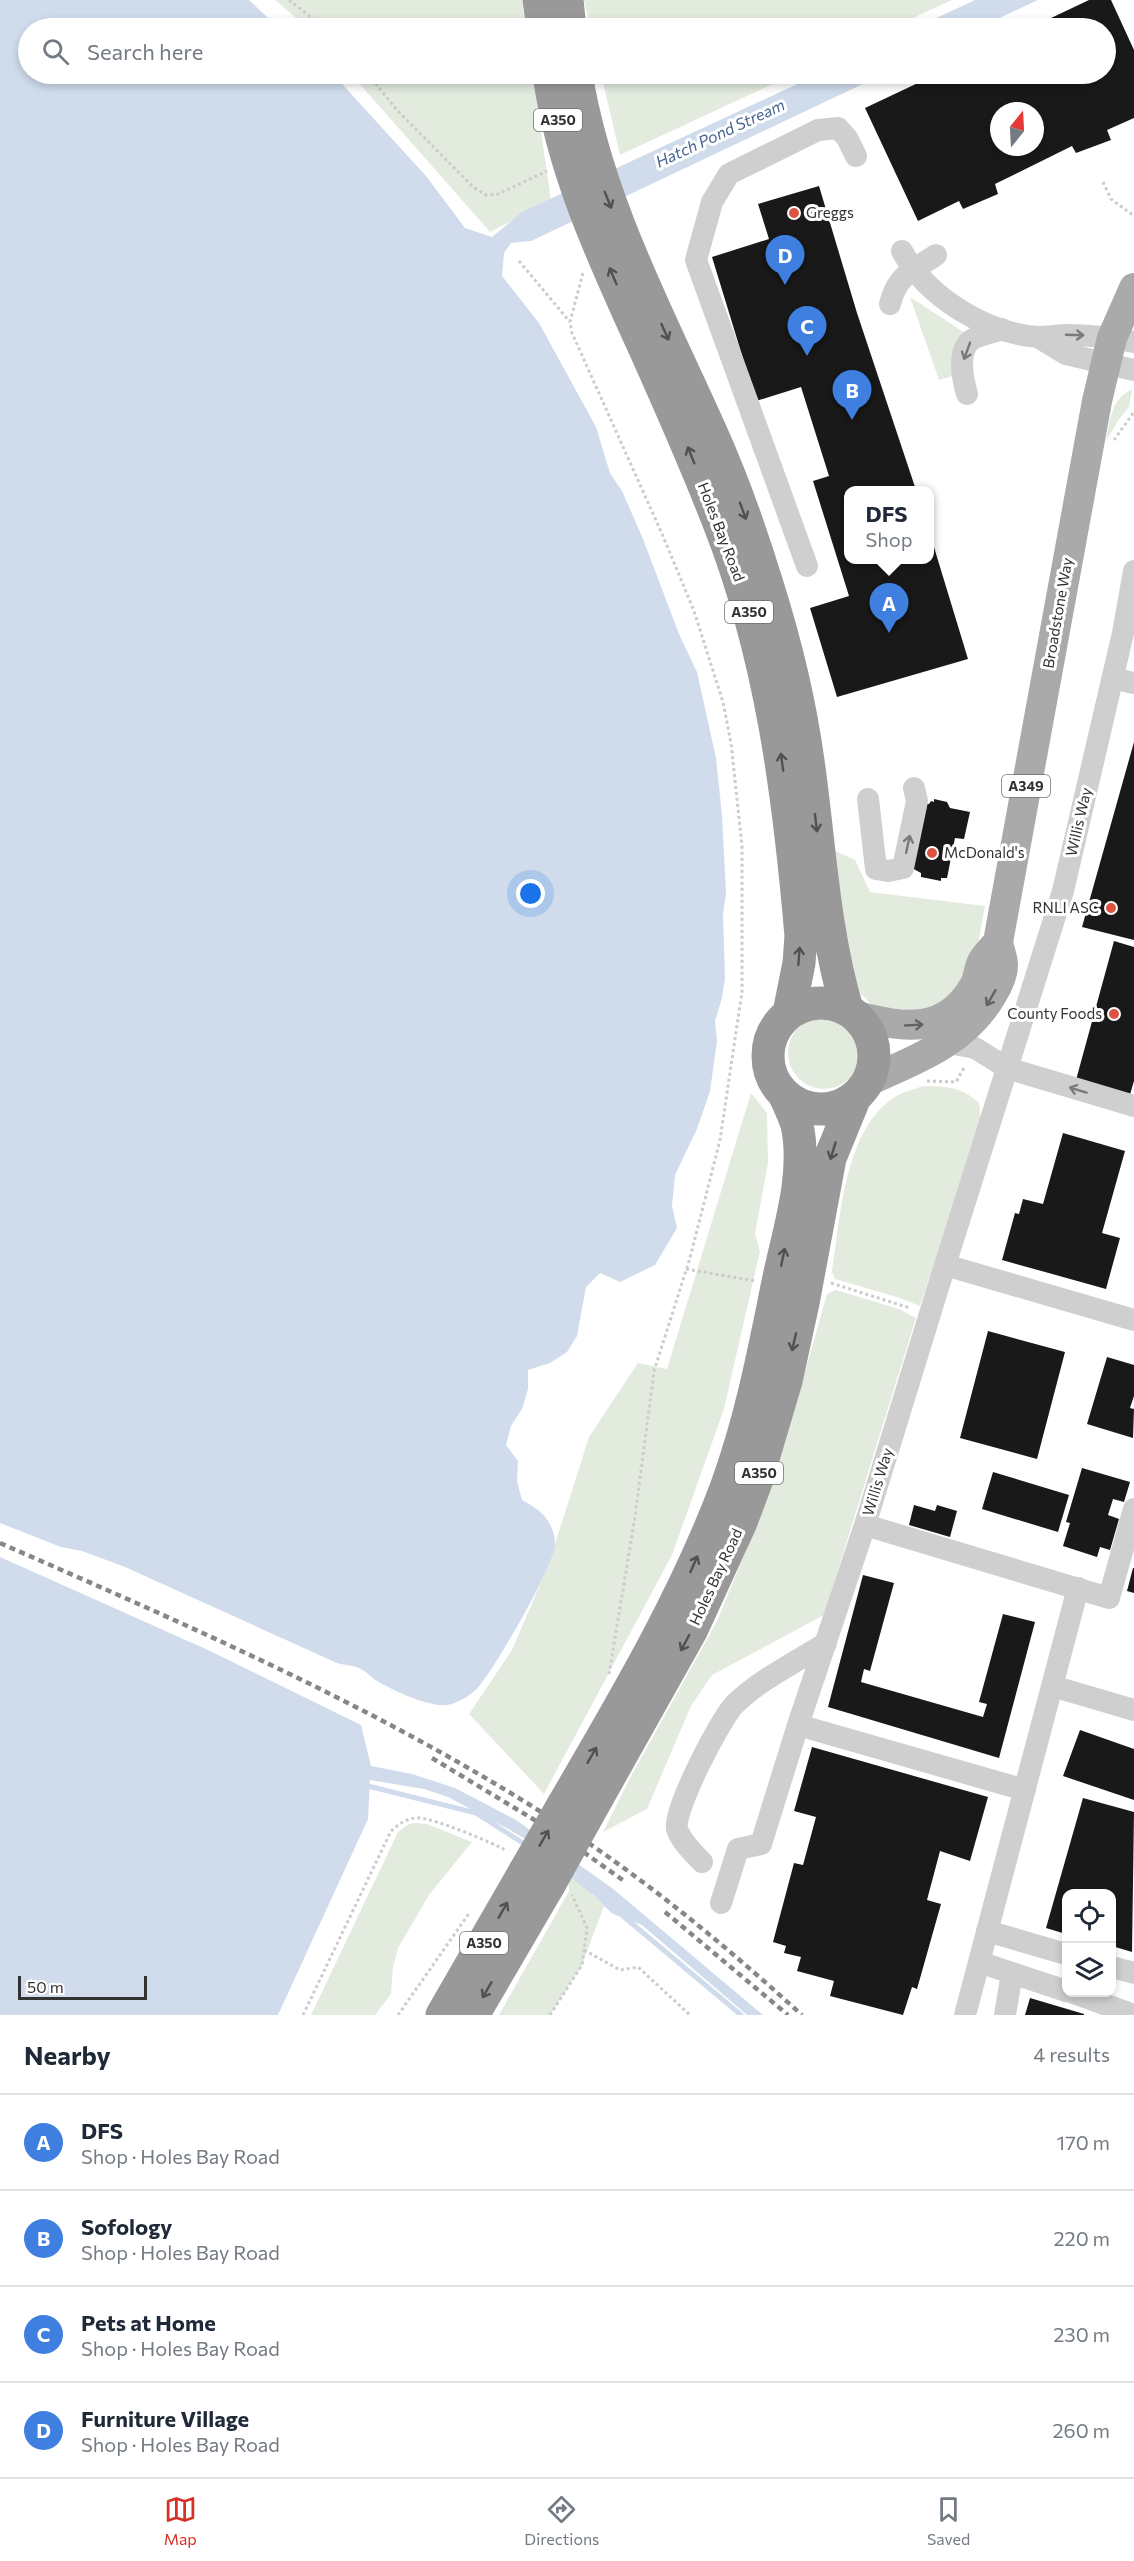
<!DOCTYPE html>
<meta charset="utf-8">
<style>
:root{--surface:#fff;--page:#f2f2f3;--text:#1f2937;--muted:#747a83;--line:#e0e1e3;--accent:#d93025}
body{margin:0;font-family:Commissioner,sans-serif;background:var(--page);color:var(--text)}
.controls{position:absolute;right:18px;bottom:18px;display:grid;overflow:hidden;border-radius:12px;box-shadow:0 3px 9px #0003}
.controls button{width:54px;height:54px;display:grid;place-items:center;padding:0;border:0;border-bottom:2px solid var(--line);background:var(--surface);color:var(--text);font:30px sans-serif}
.compass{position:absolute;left:990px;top:102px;width:54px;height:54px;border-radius:50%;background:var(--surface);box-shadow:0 3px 9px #0003;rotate:18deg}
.scale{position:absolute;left:18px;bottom:15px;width:129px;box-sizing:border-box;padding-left:6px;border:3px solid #323232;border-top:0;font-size:16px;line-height:21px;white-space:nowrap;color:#323232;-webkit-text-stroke:4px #fff;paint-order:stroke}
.you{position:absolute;left:531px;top:894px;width:21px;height:21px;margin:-15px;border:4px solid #fff;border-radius:50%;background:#1a73e8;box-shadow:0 0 0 9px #1a73e833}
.badge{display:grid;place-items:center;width:39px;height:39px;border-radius:50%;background:var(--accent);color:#fff;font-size:20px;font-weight:700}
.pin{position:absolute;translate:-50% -50px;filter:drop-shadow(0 2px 3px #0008)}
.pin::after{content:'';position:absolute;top:32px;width:21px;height:18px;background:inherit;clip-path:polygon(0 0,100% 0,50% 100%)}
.popup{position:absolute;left:844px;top:486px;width:90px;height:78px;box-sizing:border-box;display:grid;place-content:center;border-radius:12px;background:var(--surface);filter:drop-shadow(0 2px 4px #0005);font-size:20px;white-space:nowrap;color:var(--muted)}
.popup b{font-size:22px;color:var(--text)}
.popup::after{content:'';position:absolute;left:50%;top:100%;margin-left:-12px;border:12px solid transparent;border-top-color:var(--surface)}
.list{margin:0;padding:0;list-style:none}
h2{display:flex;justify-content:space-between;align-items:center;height:78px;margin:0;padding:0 24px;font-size:26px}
h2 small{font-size:20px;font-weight:400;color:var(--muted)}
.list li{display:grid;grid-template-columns:39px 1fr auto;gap:18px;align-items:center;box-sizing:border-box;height:96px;padding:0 24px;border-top:2px solid var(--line)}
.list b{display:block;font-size:22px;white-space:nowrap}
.list p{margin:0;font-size:20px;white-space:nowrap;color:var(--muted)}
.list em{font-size:20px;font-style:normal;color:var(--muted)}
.icon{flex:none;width:33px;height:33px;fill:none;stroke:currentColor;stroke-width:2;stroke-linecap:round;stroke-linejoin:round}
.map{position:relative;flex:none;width:1134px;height:2015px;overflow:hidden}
.search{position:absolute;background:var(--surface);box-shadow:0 3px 9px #0003;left:18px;right:18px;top:18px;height:66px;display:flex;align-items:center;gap:15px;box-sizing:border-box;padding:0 21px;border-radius:33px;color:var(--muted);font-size:22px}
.sheet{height:462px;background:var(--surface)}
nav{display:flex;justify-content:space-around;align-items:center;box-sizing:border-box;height:84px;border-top:2px solid var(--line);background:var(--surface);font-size:16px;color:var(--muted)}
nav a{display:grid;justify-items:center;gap:3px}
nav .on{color:var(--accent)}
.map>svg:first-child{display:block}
.green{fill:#e3ebdf}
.water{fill:#d0dcec}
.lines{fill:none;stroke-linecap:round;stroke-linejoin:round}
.stream{stroke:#d0dcec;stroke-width:5}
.building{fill:#191919;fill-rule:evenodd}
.path{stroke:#ccc;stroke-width:3;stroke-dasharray:3 3;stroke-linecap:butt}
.minor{stroke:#cfcfcf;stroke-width:22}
.major{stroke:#aaa;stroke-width:30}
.highway{stroke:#999;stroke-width:33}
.rail{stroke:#878787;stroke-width:4.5;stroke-dasharray:6 4.5;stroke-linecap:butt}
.highway-bridge{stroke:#999;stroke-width:33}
.oneway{stroke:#515151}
.oneway2{stroke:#797979}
.oneway3{stroke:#626262}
.poi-dot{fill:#db5442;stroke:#fff;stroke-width:2}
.labels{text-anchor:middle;stroke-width:6;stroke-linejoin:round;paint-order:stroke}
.shield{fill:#fff;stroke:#707070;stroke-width:1.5}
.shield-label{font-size:14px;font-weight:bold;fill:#323232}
.poi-label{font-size:15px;fill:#323232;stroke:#fff;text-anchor:start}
.street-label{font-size:15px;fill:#323232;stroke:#fff}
.water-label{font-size:16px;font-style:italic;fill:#446491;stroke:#fff}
</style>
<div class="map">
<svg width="1134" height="2015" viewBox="0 0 1134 2015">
<rect width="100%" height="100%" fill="#fff"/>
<path class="green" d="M275,0H522L526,28H308Z
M584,0H952L891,28H590Z
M351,74H533L551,201L490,232Z
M601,74H794L620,155Z
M910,297L965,333C956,348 949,358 953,376L939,380Z
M1132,389L1129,407L1119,419L1106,441C1110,420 1111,399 1132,389Z
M828,848L855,860L870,892L985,906L974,966L935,1013L873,1006L861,994L851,977Z
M788 1053a36 36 0 1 1 72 0a36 36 0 1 1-72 0Z
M923,1086C946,1086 962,1087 979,1103L981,1121L920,1306L900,1298L835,1279L832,1272C840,1220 844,1136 889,1101C899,1093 911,1090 923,1086Z
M751,1093L767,1113L768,1163L755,1234L760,1251L724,1409L672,1555L544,1794L469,1714L512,1650L548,1566L589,1437L638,1363L667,1369Z
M836,1290L899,1309L916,1318L824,1615L712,1675L691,1706L647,1809L603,1832L630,1778L717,1621L760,1517L786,1439L827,1294Z
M416,1823L427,1824L472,1842L429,1895L398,1948L393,1967L391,1994L375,2015H311L398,1832L409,1824Z
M567,1864L604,1906L582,1965L550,2015H499L569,1891Z"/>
<path class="water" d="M0,0H249L279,28H28V74H333L426,176L465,228L492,237L522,212L819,74H884L531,241L511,243L504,253L502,276L539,323L596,427L610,473L622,491L643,539L679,634L697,672L716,758L722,815L726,893L723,914L725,978L722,998L715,1021L717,1041L710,1091L697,1129L675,1175L672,1206L677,1228L655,1265L620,1282L600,1273L586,1287L577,1336L567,1352L550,1363L528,1370V1389L522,1409L511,1426L506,1445L518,1461L517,1481L522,1500C541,1510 554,1521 555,1544C555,1565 496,1666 480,1685C473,1694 458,1704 446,1705C428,1707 389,1689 374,1679C369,1675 364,1670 359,1668C353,1665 343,1665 337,1663L125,1567L82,1551L61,1547L0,1523Z
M975,0H1038L978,28H915Z
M0,1557L208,1650L361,1725L371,1766L412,1774L455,1788L516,1820L612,1888L763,2015H747L642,1925L613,1914L604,1906L567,1864L510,1830L448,1797L424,1789L370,1780L368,1819L278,2015H0Z"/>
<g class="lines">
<path class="stream" d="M368,1786L476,1813L526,1845
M569,1873L592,1891
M623,1916L741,2015"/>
</g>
<path class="building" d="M1089,0H1111L1134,50V118L1107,130L1111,140L1076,153L1072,146L995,184L998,194L963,209L959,201L918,221L865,108L937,74H1106V28H1030ZM999,111H1035V147H999Z
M819,186L857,313L916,490H848V560H930V534L968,659L837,697L810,608L849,596L813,481L829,476L801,387L756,401L712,257L769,239L758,204Z
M1134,742V940L1082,927Z
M934,799L947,802L950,808L970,812L964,839L955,838L947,878H941V881L921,877V873L910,867L923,804H929L931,801L934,802Z
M1114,941L1134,947V1081L1129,1098L1076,1080Z
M1063,1133L1125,1151L1102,1233L1120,1238L1106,1289L1002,1260L1015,1213L1019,1214L1023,1199L1043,1204Z
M988,1331L1065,1352L1037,1459L960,1438Z
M1107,1357L1134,1365V1396L1130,1408L1134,1409L1133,1438L1087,1424Z
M1082,1468L1130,1482L1124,1502L1113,1499L1108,1515L1119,1519L1110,1550L1100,1547L1097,1557L1063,1546L1070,1523L1066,1522Z
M993,1472L1069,1495L1058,1532L982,1509Z
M914,1505L935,1511L937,1505L957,1511L950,1537L909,1525Z
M1133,1568H1134V1593L1127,1591Z
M863,1575L894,1583L870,1671L864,1669L861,1682L983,1717L987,1704L979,1702L1003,1614L1035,1622L999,1758L828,1707Z
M1080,1730L1134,1749V1800L1063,1776Z
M812,1747L988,1797L970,1861L940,1851L927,1900L941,1904L917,1989L912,1987L903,2015L830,1996L834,1981L797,1971L801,1957L784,1953L786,1946L773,1942L794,1863L803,1865L816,1817L794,1811Z
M1083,1798L1134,1812L1132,1952L1112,1946V1894H1066V1934L1046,1928Z
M1030,1998L1084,2014V2015H1025Z"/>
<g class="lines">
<path class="path" d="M289,0L325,28
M368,74L396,109L473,187L486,195L498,194L547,171
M1103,182L1111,199L1134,216
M519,261L570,322
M583,273L570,322L572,333L663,536L694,611L723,702L731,743L742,846V992L720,1140L690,1258L654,1371L635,1517L609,1674
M1114,440L1134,412
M927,1081L956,1082L965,1066
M686,1269L755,1281
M831,1283L910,1308
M584,1950L620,1970L638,1967L690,2015
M303,2015L391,1831C399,1824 408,1817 420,1818C435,1819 494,1843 507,1851
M398,2015L470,1912
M550,2015L582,1965L587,1928L572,1895"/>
<path class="minor" d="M902,251C927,297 985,333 1038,337C1048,337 1059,335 1070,335C1091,335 1113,338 1134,342
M890,304C897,275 912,271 936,255
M1038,337L1066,354L1134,370
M967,394C963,380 957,353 970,341C977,335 993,333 1002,329
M807,566L696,260L712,202L729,174L818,130L838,128L847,138L856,156
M1134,571L1123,633L1063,891L945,1265L1134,1320
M1113,678L1134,683
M868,799L876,869L888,871L903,868L917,801L914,788
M949,1043L975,1048L1007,1068L1134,1106
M945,1265L865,1525L1109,1598L1134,1509
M1052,1686L1134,1710
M798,1725L1025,1790
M702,1862C693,1853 681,1841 677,1829C673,1810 720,1720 734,1705C759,1680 796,1662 826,1643
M721,1903L738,1849L761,1844L798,1725L865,1525
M987,1931L1066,1954
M979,1962L1066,1991
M1112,1967L1134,1973
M1071,1992L1134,2015
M965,2015L1078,1588
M1005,2015L1012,1973"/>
<path class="major" d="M857,1016C904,1028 946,1035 974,986C979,978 978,968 983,960C987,954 993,948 998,942
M868,1081C916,1060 965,1042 992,995C997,987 1003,974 1003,965C1003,958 999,949 998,942L1097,401L1112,338L1134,288"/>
<path class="highway" d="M539,0L543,28
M567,0L570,28
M549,74C562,170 604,259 644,347C670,405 696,464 719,523C771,655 789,795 801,936L799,963L789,1013
M576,74C597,204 662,321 715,441C735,487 752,535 767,584C785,641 800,702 808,761C820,845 823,928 847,1009
M768 1056a53 53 0 1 1 106 0a53 53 0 1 1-106 0Z
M563,1805C623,1702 684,1600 726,1488C751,1420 764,1351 778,1282C788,1233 808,1175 797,1125C794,1115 789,1105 785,1096
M585,1820L691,1631L741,1522L756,1482L786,1381L803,1303L830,1158L855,1097
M442,2015L525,1871
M473,2015L549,1885"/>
<path class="rail" d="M0,1543C194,1628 389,1712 566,1828C650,1883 728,1948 802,2015
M432,1758L561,1836L624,1881
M665,1912L788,2015"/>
<path class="highway-bridge" d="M525,1871L563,1805
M549,1885L585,1820"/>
</g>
<defs><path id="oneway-shaft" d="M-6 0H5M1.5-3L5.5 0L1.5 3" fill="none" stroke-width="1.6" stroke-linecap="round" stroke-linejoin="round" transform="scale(1.5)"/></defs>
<g class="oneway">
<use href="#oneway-shaft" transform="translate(608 200) rotate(68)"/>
<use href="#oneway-shaft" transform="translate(613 276) rotate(-113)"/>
<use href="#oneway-shaft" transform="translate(665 332) rotate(66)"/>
<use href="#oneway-shaft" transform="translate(691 455) rotate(-112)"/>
<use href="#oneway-shaft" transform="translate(743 511) rotate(70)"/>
<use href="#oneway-shaft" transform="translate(782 762) rotate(-98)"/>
<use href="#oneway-shaft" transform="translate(816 823) rotate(83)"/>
<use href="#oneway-shaft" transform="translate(799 956) rotate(-86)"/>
<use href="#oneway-shaft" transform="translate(833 1151) rotate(107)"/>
<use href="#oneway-shaft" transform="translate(783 1257) rotate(-78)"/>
<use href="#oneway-shaft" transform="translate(794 1342) rotate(103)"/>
<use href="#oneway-shaft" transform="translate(694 1564) rotate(-66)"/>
<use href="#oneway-shaft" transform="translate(685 1643) rotate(118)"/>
<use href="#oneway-shaft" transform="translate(592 1755) rotate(-60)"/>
<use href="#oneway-shaft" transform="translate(544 1838) rotate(-60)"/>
<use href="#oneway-shaft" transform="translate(503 1910) rotate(-60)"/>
<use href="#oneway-shaft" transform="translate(487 1990) rotate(120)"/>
</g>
<g class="oneway2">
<use href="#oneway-shaft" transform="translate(1075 335) rotate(2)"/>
<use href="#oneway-shaft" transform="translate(967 351) rotate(110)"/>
<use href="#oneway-shaft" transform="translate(908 844) rotate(-78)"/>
<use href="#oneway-shaft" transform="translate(1078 1090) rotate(-163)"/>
</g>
<g class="oneway3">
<use href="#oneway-shaft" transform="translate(991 998) rotate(120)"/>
<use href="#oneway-shaft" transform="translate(914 1025) rotate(-3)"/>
</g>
<g class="poi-dot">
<circle cx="794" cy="213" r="6"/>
<circle cx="932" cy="853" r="6"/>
<circle cx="1111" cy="908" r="6"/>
<circle cx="1114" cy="1014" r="6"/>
</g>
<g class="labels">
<g class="shield">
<rect x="534" y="109" width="48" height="22" rx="4.5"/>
<rect x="725" y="601" width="48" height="22" rx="4.5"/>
<rect x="1002" y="775" width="48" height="22" rx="4.5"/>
<rect x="735" y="1462" width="48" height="22" rx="4.5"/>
<rect x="460" y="1932" width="48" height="22" rx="4.5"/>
</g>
<g class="shield-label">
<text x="558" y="125">A350</text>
<text x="749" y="617">A350</text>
<text x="1026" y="791">A349</text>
<text x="759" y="1478">A350</text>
<text x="484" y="1948">A350</text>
</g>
<g class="poi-label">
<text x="806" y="218">Greggs</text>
<text x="944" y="858">McDonald's</text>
<text x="1099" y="913" text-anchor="end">RNLI ASC</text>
<text x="1102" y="1019" text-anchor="end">County Foods</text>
</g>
<g class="street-label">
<text transform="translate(721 532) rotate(69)" y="5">Holes Bay Road</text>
<text transform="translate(1058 613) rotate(-80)" y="5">Broadstone Way</text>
<text transform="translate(1079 822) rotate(-77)" y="5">Willis Way</text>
<text transform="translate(878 1482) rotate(-73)" y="5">Willis Way</text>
<text transform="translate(716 1577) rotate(-65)" y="5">Holes Bay Road</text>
</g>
<g class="water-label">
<text transform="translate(720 133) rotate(-25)" y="6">Hatch Pond Stream</text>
</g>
</g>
</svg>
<div class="controls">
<button><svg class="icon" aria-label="locate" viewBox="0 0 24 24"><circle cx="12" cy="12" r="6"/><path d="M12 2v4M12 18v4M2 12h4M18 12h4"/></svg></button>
<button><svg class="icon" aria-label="layers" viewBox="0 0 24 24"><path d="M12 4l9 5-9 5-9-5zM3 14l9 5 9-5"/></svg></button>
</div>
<svg class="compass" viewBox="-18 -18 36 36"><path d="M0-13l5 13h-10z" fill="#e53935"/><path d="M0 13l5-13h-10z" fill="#747a83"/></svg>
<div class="scale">50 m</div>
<div class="you"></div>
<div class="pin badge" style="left:889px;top:633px;background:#3f7fe0">A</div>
<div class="popup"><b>DFS</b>Shop</div>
<div class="pin badge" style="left:852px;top:420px;background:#3f7fe0">B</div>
<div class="pin badge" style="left:807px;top:356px;background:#3f7fe0">C</div>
<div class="pin badge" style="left:785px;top:285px;background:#3f7fe0">D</div>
<div class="search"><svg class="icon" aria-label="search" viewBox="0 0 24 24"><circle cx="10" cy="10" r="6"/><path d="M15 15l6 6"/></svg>Search here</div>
</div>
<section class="sheet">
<h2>Nearby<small>4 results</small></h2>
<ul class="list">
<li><span class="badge" style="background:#3f7fe0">A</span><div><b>DFS</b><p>Shop · Holes Bay Road</p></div><em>170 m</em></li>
<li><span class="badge" style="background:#3f7fe0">B</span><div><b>Sofology</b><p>Shop · Holes Bay Road</p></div><em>220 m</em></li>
<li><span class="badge" style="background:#3f7fe0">C</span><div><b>Pets at Home</b><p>Shop · Holes Bay Road</p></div><em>230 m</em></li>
<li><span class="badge" style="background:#3f7fe0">D</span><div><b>Furniture Village</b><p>Shop · Holes Bay Road</p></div><em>260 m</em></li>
</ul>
</section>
<nav>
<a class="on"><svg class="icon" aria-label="map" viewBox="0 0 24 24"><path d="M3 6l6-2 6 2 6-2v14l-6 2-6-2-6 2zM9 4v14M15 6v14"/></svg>Map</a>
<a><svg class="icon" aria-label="directions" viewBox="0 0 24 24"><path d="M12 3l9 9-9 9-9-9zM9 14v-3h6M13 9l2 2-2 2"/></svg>Directions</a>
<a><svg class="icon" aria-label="saved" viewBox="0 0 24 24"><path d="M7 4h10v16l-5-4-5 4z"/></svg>Saved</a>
</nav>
